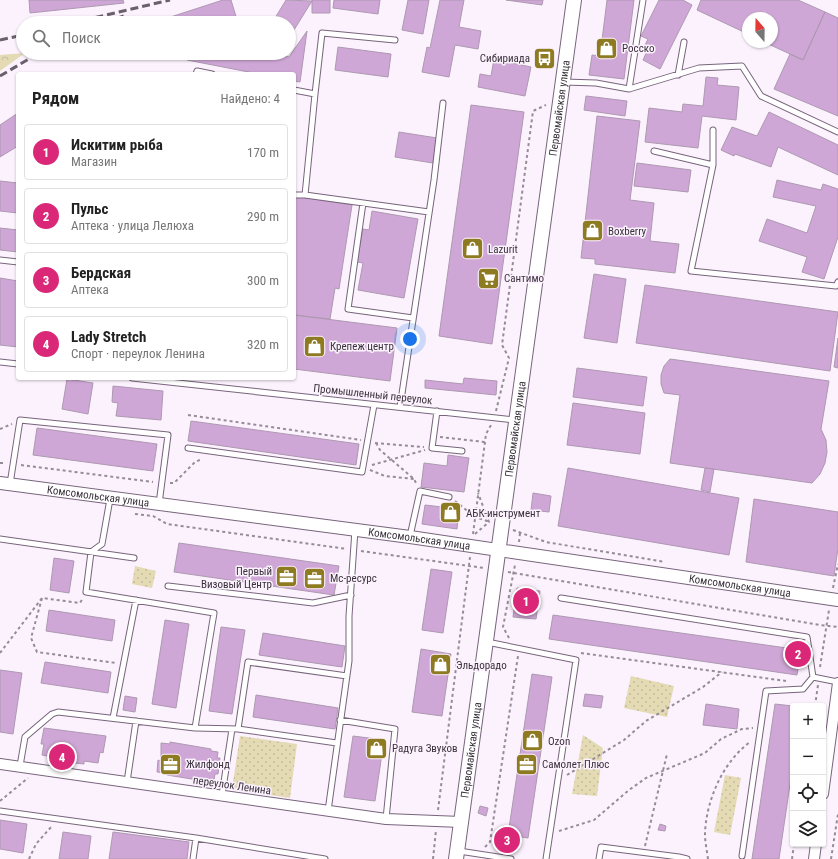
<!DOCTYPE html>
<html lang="ru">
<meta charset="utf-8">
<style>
:root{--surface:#fff;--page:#f6f6f6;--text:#222;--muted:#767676;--line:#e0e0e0;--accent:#db2777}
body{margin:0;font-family:"Roboto Condensed",sans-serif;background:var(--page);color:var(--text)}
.controls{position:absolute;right:12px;bottom:12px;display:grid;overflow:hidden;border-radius:4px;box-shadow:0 1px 3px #0004}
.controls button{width:36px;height:36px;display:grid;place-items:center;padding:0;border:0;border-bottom:1px solid var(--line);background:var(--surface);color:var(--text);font:20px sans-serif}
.compass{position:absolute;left:742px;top:12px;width:36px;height:36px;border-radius:50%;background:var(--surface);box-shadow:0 1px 3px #0004;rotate:340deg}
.you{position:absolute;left:410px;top:339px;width:14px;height:14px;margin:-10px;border:3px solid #fff;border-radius:50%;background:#1a73e8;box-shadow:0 0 0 6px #1a73e833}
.badge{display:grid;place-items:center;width:26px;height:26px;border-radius:50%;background:var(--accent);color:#fff;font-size:13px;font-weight:700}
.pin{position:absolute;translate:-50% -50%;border:2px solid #fff;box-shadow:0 1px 4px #0006}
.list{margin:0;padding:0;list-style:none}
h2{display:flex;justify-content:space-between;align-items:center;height:52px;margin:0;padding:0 16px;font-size:17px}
h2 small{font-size:13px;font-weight:400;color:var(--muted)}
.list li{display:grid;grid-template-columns:26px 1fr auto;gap:12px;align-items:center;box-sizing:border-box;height:56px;margin:0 8px 8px;padding:0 8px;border:1px solid var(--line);border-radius:4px}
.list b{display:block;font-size:15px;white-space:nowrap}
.list p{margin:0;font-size:13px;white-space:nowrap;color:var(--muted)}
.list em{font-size:13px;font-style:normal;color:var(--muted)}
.icon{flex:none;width:22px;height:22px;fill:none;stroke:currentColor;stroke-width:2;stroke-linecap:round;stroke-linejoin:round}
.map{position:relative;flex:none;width:838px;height:859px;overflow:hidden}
.search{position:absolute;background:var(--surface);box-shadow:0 1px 3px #0004;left:16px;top:16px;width:280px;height:44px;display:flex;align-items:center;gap:10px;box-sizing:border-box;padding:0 14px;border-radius:22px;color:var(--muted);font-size:15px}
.panel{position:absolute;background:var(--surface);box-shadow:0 1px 3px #0004;left:16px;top:72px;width:280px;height:308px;border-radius:4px}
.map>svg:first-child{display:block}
.grass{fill:url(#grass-dots)}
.forest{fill:url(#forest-crowns)}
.building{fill:#cfa7d6;stroke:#ae98b2}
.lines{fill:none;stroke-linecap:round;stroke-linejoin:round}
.service-casing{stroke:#78647c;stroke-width:7}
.minor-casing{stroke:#78647c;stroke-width:12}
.tertiary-casing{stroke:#78647c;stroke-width:14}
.secondary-casing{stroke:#78647c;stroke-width:16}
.path{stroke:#958c97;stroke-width:2;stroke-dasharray:3 3;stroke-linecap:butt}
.service{stroke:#fff;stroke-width:5}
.minor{stroke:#fff;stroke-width:10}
.tertiary{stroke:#fff;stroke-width:12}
.secondary{stroke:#fff;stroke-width:14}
.rail{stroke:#69606b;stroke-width:3;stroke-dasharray:8 4;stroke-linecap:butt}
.labels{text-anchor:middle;stroke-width:3;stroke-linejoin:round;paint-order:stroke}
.poi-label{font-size:11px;fill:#3a313c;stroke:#fbf2fd;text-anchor:start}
.street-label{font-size:11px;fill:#3a313c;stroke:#fbf2fd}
</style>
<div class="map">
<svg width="838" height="859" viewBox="0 0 838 859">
<defs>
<pattern id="grass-dots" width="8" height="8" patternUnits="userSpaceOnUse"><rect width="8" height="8" fill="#e4dab4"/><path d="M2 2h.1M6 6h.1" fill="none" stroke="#c4bc9c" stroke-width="1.8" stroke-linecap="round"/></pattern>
<pattern id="forest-crowns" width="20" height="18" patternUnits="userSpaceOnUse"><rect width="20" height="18" fill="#e4dab4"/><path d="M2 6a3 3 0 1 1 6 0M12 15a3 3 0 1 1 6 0" fill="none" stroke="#c4bc9c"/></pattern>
</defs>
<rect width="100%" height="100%" fill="#fbf2fd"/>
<path class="grass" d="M135,566L156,571L152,588L132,584Z
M631,676L674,686L667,717L624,708Z
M583,735L603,748L597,796L572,794Z
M240,736L297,744L290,798L232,789Z
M725,775L741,778L730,835L714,832Z"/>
<path class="forest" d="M25,53L0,71V55Z"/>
<path class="building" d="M29,0H123L124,3L30,13Z
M223,0H231L238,23H217L216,18L199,23H152Z
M286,0L312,1L289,38V23H272Z
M312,0H330V13H312Z
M334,0H380L378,14L333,8Z
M408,0H429L423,34L402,30Z
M440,0H464L459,27L481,31L478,49L455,45L449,77L422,72L427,47L430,48Z
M506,0H543L542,5Z
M607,0H634L624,79L589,75L592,55L600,56Z
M659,0H683L692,5L660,69L643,60L647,51L643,49L648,39L641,36Z
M701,0H798L825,12L803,60L764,42H772V18H748V34L697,10Z
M825,12L838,18V116L774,89L790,54L803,60Z
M307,31L300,82L294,81V74H259L187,60L188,53H267L289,57Z
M338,47L391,54L388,77L335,70Z
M494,59L531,67L525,96L478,87L480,74L491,76Z
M706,77L718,78L717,85L739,87L736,120L702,116L698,148L645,142L649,108L682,112L683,104L703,106Z
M586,96L627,101L625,116L584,110Z
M471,105L524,112L492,344L439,336Z
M769,112L838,145V175L778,147L771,167L735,154L734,156L721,150L732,127L757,136Z
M18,113V146L0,157V125Z
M597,116L640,121L630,200L654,203L650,241L679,244L675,273L595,264V259L581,258Z
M399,132L437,138L433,163L395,157Z
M637,163L691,170L688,192L634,186Z
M777,180L821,190L823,184L838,189V237L824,279L802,272L807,257L759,241L767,219L807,233L816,206L773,197Z
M0,181L18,183V213L0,211Z
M294,196L352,205L339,289L335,288L330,319L294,315Z
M372,211L418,219L404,298L358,290L363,263L357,262L363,229L369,230Z
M0,228L18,230V252L0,250Z
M594,274L626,279L617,343L584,338Z
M0,278L18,281V347L0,345Z
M645,285L838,312L830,371L636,343Z
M294,315L397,328L390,381L294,369Z
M838,338V368L834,367Z
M670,359L829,381L821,429L826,440L827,452L825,463L820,474L812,483L670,463L680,395L664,393L661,384V375L664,366Z
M577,368L647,377L643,406L573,397Z
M464,378L497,381L496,395L425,388V380L463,384Z
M67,379L93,383L88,414L62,409Z
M113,386L163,391L161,420L116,416L118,403L112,402Z
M573,403L645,413L640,454L567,445Z
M191,421L359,444L356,465L188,441Z
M37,428L157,444L153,471L33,455Z
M448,455L469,458L464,492L421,487L424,463L447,466Z
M568,468L739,498L729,555L558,526Z
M705,468L714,469L710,492L701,490Z
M533,493L551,496L549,512L531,510Z
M754,499L838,512V548L834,576L746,562Z
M425,505L459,509L457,529L422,524Z
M179,543L339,566L334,595L174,572Z
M54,558L74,561L69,593L50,590Z
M431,569L452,572L443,633L422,630Z
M517,588L540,591L536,619L513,617Z
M49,610L115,620L112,641L46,631Z
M553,615L801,650L797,675L549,639Z
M165,620L189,624L176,708L152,704Z
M221,627L245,630L232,714L209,711Z
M263,633L345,646L342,667L259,655Z
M421,649L451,654L442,716L412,712Z
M45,662L111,672L108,693L41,683Z
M0,670L22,673L13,734L0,732Z
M532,674L552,677L528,838L508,835Z
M585,694L603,696L601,708L583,706Z
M256,695L338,708L335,729L253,717Z
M125,696L137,698L135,712L123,710Z
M706,704L739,709L737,729L703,725Z
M775,704L793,706V764L779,859H752Z
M44,728L106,736L103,753L100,752L98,763L84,761V764L56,761L57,758L42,755L44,744H41Z
M353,736L384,740L375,801L344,797Z
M170,742L211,749V751L218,752L217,758H220L218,774H215L214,780L205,779L204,781L167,775V773L157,772L158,760L161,761V743L170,744Z
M480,806L488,808L486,816L478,813Z
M0,820L27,824L23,853L0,849Z
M660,824L666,826L665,831L658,830Z
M63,832L91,836L88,859H59Z
M113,832L189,842L187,859H109Z"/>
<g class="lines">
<defs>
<path id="service" d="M196,74L197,71L212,74
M678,75L684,42
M564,82L596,83L629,89L699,68L742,66L761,96L838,132
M629,89L643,0
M294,90L315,94L305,195L429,212
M315,94L322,33L395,40
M654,151L713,165L691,271L836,286L838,282
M713,165V130
M294,195H305
M363,203L348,309L413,318
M0,260L18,262
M0,362L18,364
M132,378L515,420
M400,407L434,180L443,103
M437,411L432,448L462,451
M188,448L362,472L374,405
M10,484L20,420L168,435L159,504
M110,499L102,544L91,552L86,592L214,613L195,728
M410,536L420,491L449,497
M0,539L134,558
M168,586L313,603L351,595
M561,598L807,637L813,677
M487,642L576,660L546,859
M113,718L136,600
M340,720L395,729L386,819
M238,729L248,662L347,676
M20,766L25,737L52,714L58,712L195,728L238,729L337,743
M127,782L136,721
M222,795L232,729
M0,811L196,838L325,859
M328,811L349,661V616L355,530
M459,851L511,859
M742,856L766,691L803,689L813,677L838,682
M679,857L687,859
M193,859L196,838
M599,859L601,847L679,857V859"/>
<path id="minor" d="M0,764L386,819L461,822
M823,794L838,683
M814,859L816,844"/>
<g id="tertiary">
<path id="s1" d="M0,483L410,537L838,600"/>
</g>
<g id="secondary">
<path id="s2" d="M456,859L574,0"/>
</g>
</defs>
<use href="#service" class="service-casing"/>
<use href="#minor" class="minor-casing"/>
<use href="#tertiary" class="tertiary-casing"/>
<use href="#secondary" class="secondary-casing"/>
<path class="path" d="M496,411L509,358L502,345L533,111L546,105
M188,415L361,440
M0,429L12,424
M440,437L485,442
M375,443L424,447
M376,443L380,450L414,479L417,485
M0,463H6
M21,465L153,482
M372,465L425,450
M370,470L385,476L414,479
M170,483H174L195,462L202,459
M455,501L475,517L490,522
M135,514L153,516L167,524L347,549
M513,530L546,542L665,562
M473,534L486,434L491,425
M475,534L489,522L478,493
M519,542L520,533
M361,551L484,568
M508,572L820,625L838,627
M833,588L838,564
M42,598L31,638L37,652L116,663
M509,638L503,627L515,565
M0,653L42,598L80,603L83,598
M581,653L786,681
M820,667L829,610
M815,706L818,685
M567,775L624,740L646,721L703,687L722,672
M0,801L28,778
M438,810L470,557
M559,831L594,820L629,790L646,778L705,753L721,739L742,729L753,728
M645,846L667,754
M485,847L490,842L518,656
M29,859L36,844L52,826
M433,859L436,830
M708,859C707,851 705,842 705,834C706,800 723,762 750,742
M792,859L794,844
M831,859L838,814"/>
<use href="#service" class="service"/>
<use href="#minor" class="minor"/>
<use href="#tertiary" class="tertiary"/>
<use href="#secondary" class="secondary"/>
<path class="rail" d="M72,23L170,0
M105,23L126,15
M0,40L23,35
M0,76L39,53"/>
</g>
<defs>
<symbol id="shop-square" viewBox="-11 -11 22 22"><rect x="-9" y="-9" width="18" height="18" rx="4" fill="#8e7a20" stroke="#fbf2fd"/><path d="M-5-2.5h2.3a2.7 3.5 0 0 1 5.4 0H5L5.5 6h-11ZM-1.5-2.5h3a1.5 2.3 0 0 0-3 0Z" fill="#fff"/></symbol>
<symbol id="bus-square" viewBox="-11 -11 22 22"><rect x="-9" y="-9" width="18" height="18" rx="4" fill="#8e7a20" stroke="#fbf2fd"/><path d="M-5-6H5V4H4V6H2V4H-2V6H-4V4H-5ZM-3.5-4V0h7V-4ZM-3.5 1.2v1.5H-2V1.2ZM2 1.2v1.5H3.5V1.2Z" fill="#fff"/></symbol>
<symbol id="supermarket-square" viewBox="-11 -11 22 22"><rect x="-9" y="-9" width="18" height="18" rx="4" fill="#8e7a20" stroke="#fbf2fd"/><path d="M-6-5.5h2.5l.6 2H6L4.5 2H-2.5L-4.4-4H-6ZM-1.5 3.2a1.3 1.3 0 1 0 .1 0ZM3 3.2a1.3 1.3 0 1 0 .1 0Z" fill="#fff"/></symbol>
<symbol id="office-square" viewBox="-11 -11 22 22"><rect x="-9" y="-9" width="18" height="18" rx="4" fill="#8e7a20" stroke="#fbf2fd"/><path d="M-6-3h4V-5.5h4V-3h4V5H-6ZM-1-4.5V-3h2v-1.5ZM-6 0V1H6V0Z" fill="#fff"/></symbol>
</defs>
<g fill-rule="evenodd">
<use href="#shop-square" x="594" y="36" width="25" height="25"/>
<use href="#bus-square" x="532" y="46" width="25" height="25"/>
<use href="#shop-square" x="580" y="218" width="25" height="25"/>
<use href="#shop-square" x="460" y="236" width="25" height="25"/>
<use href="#supermarket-square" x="476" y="266" width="25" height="25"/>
<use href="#shop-square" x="302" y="334" width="25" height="25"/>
<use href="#shop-square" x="438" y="500" width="25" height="25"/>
<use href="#office-square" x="274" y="564" width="25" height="25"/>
<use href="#office-square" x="302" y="566" width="25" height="25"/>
<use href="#shop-square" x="428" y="652" width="25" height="25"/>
<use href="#shop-square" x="520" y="728" width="25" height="25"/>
<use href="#shop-square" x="364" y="736" width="25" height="25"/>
<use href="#office-square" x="158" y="752" width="25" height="25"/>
<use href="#office-square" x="514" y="752" width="25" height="25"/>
</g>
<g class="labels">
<g class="poi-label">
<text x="622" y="52">Росско</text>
<text x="530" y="62" text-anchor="end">Сибириада</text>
<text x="608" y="235">Boxberry</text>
<text x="488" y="253">Lazurit</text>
<text x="504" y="282">Сантимо</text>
<text x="330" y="350">Крепеж центр</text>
<text x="466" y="517">АБК-инструмент</text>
<text x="272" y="575" text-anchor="end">Первый<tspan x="272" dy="13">Визовый Центр</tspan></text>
<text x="330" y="582">Мс-ресурс</text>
<text x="456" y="669">Эльдорадо</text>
<text x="548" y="745">Ozon</text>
<text x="392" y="752">Радуга Звуков</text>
<text x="186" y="768">Жилфонд</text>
<text x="542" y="768">Самолет Плюс</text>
</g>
<g class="street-label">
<text dy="4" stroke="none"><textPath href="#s2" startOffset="758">Первомайская улица</textPath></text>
<text transform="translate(373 394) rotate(6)" y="4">Промышленный переулок</text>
<text dy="4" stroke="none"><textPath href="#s2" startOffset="434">Первомайская улица</textPath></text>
<text dy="4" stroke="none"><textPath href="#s1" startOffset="99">Комсомольская улица</textPath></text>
<text dy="4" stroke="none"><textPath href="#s1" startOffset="423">Комсомольская улица</textPath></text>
<text dy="4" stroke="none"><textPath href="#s1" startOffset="747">Комсомольская улица</textPath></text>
<text dy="4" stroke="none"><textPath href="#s2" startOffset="110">Первомайская улица</textPath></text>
<text transform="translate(232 785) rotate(8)" y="4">переулок Ленина</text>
</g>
</g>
</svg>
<div class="controls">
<button>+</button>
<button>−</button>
<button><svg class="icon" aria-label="locate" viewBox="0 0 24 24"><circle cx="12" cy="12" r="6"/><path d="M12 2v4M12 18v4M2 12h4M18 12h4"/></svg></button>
<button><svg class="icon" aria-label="layers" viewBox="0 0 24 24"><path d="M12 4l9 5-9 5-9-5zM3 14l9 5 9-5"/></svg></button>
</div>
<svg class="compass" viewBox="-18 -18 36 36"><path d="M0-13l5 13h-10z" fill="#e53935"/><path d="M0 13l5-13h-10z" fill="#767676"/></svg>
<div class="you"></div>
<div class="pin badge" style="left:526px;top:601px">1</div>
<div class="pin badge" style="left:798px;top:654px">2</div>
<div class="pin badge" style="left:507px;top:840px">3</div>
<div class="pin badge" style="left:62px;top:757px">4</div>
<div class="search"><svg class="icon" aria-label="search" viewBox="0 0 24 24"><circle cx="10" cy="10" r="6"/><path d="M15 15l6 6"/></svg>Поиск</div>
<section class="panel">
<h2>Рядом<small>Найдено: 4</small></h2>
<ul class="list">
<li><span class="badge">1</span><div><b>Искитим рыба</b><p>Магазин</p></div><em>170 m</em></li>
<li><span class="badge">2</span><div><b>Пульс</b><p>Аптека · улица Лелюха</p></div><em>290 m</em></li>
<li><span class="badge">3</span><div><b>Бердская</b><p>Аптека</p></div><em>300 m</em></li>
<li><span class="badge">4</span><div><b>Lady Stretch</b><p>Спорт · переулок Ленина</p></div><em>320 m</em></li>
</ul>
</section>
</div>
